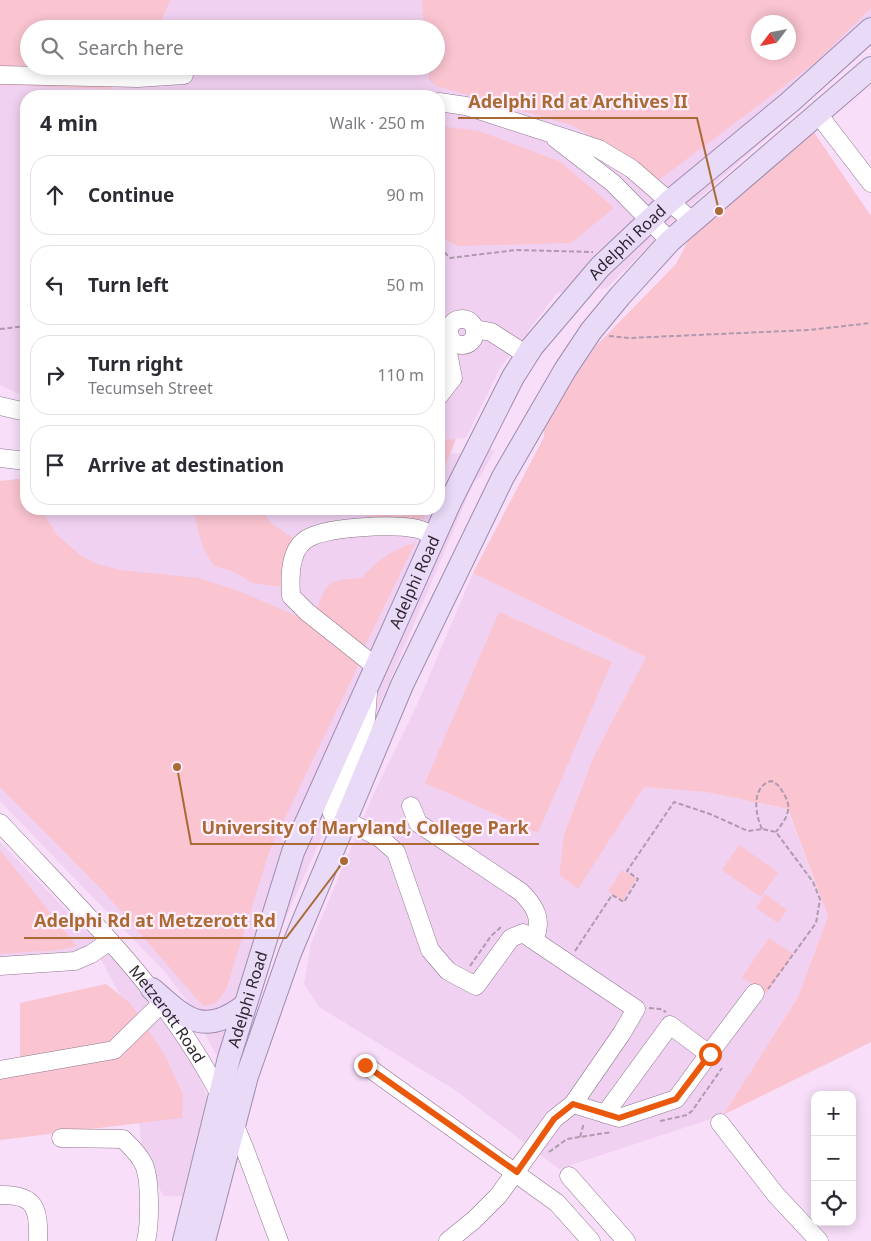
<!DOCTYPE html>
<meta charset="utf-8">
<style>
:root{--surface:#fff;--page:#f7f7f7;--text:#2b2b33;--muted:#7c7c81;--line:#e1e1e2}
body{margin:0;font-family:"Noto Sans",sans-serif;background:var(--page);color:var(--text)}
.controls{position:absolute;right:15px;bottom:15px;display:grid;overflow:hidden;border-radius:10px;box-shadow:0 2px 12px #0003}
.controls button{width:45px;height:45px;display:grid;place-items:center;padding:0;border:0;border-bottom:1px solid var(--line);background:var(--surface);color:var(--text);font:25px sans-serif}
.compass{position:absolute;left:751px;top:15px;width:45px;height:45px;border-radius:50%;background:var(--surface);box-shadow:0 2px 12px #0003;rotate:238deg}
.stop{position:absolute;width:15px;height:15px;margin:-11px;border:4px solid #ea580c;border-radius:50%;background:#fff}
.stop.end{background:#ea580c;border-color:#fff;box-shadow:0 1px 5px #0008}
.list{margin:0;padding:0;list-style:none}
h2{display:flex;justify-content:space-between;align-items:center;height:65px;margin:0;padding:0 20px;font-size:21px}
h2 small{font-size:16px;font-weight:400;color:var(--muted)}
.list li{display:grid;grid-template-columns:32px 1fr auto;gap:15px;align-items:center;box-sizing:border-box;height:80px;margin:0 10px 10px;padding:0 10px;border:1px solid var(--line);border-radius:20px}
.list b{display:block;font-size:19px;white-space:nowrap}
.list p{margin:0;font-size:16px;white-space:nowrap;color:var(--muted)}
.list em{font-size:16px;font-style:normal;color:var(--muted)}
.icon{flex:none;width:28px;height:28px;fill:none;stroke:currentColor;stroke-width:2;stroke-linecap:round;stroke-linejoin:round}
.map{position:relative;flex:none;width:871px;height:1241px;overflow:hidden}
.search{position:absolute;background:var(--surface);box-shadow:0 2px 12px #0003;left:20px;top:20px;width:425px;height:55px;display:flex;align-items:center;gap:12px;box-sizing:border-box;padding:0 18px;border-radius:28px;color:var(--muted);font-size:19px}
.panel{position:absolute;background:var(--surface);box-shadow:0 2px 12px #0003;left:20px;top:90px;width:425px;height:425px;border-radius:20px}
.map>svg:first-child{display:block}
.built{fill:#f1d1f1;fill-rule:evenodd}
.green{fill:#fac4d1;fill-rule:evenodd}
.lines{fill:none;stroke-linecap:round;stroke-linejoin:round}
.minor-casing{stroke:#8e768e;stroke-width:19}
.major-casing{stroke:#9e8baf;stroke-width:24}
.path{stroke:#af9aaf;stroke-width:2;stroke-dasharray:5 2.5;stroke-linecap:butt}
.minor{stroke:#fff;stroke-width:18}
.major{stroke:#e9daf8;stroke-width:22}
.route{stroke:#ea580c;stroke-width:6}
.labels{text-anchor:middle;stroke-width:4.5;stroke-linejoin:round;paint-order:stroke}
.street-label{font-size:16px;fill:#302630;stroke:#ffefff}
.leader{fill:none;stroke:#aa6a33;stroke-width:2}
.callout-dot{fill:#aa6a33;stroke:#ffefff;stroke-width:2}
.callout-label{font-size:18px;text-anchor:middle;font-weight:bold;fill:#aa6a33;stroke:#ffefff;stroke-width:4.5;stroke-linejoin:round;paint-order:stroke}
</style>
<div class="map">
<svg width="871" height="1241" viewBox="0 0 871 1241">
<rect width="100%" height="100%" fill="#f8def8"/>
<path class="built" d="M0,0H871V45L670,224L607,288L557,293L500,368L466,438L439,440V96H26V397L0,385ZM758,22H788V52H758ZM29,29H436V66H29Z
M495,450L480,477L474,482L362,747L221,1063L184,997L165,972L0,801V499L26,509H439V455Z
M473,573L646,657L593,758L564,835L559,875L578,889L644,787L706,792L787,809L828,916L798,997L723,1115L559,1169L455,1090L319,1007L304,984L311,943L374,793L417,705Z
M0,842L148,994L194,1064L210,1103L200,1197L163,1196L142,1149L126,1006L99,956L0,971Z"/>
<path class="green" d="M0,0H170L158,29H29V66H136L111,89L0,85Z
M422,0H871V8L816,62L659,180L574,126L436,86L429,80L428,66H436V29H424ZM758,22H788V52H758Z
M439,126L479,131L561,162L614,208L571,243L458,246L439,237Z
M813,131L871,216V1042L723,1115L798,997L828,916L788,809L706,792L644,787L578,889L559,875L564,835L593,758L646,657L473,573L544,437V422L596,346L676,264L688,241Z
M456,439L439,481V440Z
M26,478V509H41L57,535L80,555L97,564L120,570L199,578L239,591L304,619L360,662L270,849L226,990L216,1003L203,1006L104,892L0,787V481Z
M193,509H260L272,524L293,538L291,557L282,587L252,583L235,572L214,566L203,548Z
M362,509H427L423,519L370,521Z
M415,543L364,648L317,609C328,578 331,581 362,578C378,560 391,550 415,543Z
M499,612L612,662L538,833L425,783Z
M739,845L778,872L761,897L722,870Z
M0,850L77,946L59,950L0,954Z
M622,870L636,879L623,901L608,891Z
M765,894L787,910L778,923L756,908Z
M769,938L793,954L767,993L742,977Z
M106,984L130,1003L165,1055L183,1095L182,1118L0,1140V1076L20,1058V1003Z"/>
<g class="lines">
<defs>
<g id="minor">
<path d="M0,75L138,78L184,75"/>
<path d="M439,102L466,106L599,149L632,169L693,222"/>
<path d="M818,114L871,183"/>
<path d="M556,139L613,183L670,241"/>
<circle cx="462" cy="332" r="13"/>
<path d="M475,329L491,332L527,355"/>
<path d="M439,396L453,378L447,348L450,336"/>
<path d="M0,406L26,412"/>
<path d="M0,458L26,461"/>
<path d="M375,666L307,612L291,596C290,579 289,553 304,541C322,526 394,524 418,529C423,530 429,534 435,537"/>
<path d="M368,693L366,719L332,813L380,838L396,852L430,950L448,971L476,986L511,938L523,933L636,1009L622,1033L573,1104L554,1119L498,1196L474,1220L448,1241"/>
<path d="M411,806L418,823L521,892C536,907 543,920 534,940"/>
<path id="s1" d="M0,823C80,909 167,991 221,1097C245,1142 260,1193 279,1241"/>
<path d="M0,966L75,961L91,954L110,941"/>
<path d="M709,1054L755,993"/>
<path d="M365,1065L557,1203L591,1241"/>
<path d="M0,1070L114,1050L162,1003"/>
<path d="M573,1104L619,1118L676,1099L709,1054L670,1025L605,1114"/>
<path d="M720,1123L776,1195L819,1241"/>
<path d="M61,1138L123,1139C131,1147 138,1153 143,1163C151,1177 150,1225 146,1241"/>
<path d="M569,1176L626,1241"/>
<path d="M0,1195C36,1194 39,1209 38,1241"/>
</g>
<g id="major">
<path d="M152,989C185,1018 203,1037 244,1006"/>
<path id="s2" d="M184,1241L229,1058L293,852L451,500L513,377L532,347L600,267L670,201L790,102L871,29"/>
<path d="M204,1241L247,1076L290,953L402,685L503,477L565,370L591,331L620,296L670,241L871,68"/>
</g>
</defs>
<use href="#minor" class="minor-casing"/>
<use href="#major" class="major-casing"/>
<path class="path" d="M439,247L450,258L516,250L593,252
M0,329L26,326
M609,336L629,338L809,330L871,323
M762,829C755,814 751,787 771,781C779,784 781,789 785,796C793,810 785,820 776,832
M575,951L612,895L624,902L638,879L627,871L674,802L710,814L748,831L762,829L776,832L813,882L820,899L816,923L768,989
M470,966L491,936L501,927
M649,1008L660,1009L666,1012
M660,1121L687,1115L692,1111L722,1068
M580,1137L584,1123
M549,1152L567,1139L612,1132"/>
<use href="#minor" class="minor"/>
<use href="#major" class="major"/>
</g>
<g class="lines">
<path class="route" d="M365,1065L517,1172L554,1119L573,1104L619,1118L676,1099L710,1054"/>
</g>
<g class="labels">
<g class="street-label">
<text dy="6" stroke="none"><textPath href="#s2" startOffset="1105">Adelphi Road</textPath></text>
<text dy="6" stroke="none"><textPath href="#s2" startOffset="700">Adelphi Road</textPath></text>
<text dy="6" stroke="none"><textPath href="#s2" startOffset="250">Adelphi Road</textPath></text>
<text dy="6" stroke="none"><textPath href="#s1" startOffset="254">Metzerott Road</textPath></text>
</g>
</g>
<path class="leader" d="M719 211L697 118H458M177 767L191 844H539M344 861L286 938H24"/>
<g class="callout-dot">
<circle cx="719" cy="211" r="5"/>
<circle cx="177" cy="767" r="5"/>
<circle cx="344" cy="861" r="5"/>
</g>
<g class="callout-label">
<text x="578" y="108">Adelphi Rd at Archives II</text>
<text x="365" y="834">University of Maryland, College Park</text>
<text x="155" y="927">Adelphi Rd at Metzerott Rd</text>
</g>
</svg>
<div class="controls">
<button>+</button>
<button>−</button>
<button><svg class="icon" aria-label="locate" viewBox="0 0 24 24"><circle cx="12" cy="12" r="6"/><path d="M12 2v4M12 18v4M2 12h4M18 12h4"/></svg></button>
</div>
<svg class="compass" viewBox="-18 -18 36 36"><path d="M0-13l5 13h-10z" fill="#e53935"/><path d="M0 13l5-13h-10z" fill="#7c7c81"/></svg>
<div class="stop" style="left:710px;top:1054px"></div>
<div class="stop end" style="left:365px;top:1065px"></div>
<div class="search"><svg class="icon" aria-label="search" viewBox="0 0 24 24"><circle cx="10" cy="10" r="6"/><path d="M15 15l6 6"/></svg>Search here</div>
<section class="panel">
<h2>4 min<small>Walk · 250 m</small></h2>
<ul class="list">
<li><svg class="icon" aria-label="ahead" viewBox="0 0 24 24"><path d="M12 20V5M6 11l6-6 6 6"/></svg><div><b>Continue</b></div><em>90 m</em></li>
<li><svg class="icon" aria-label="left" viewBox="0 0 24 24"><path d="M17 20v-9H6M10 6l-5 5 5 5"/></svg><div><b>Turn left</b></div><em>50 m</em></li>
<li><svg class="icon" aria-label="right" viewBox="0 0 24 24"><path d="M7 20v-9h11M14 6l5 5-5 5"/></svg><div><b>Turn right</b><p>Tecumseh Street</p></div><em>110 m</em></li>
<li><svg class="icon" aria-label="arrive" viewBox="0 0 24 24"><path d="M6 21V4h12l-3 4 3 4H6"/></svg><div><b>Arrive at destination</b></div></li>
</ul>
</section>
</div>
